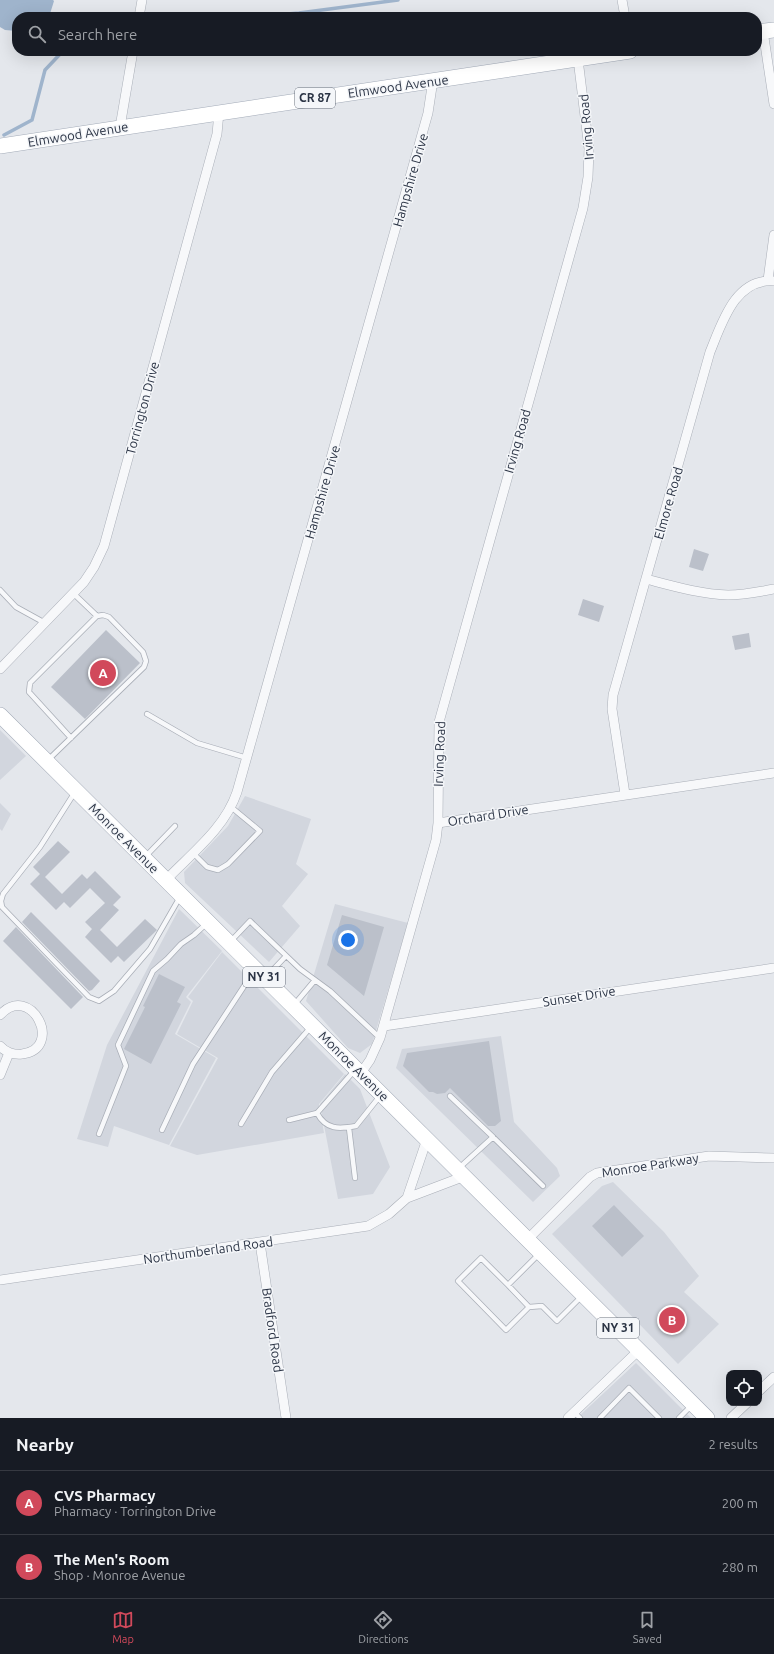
<!DOCTYPE html>
<meta charset="utf-8">
<style>
:root{--surface:#171b24;--page:#20242c;--text:#f1f3f6;--muted:#9ea1a6;--line:#363941;--accent:#d1495b}
body{margin:0;font-family:Ubuntu,sans-serif;background:var(--page);color:var(--text)}
.controls{position:absolute;right:12px;bottom:12px;display:grid;overflow:hidden;border-radius:8px;box-shadow:0 4px 16px #0002}
.controls button{width:36px;height:36px;display:grid;place-items:center;padding:0;border:0;border-bottom:1px solid var(--line);background:var(--surface);color:var(--text);font:20px sans-serif}
.you{position:absolute;left:348px;top:940px;width:14px;height:14px;margin:-10px;border:3px solid #fff;border-radius:50%;background:#1a73e8;box-shadow:0 0 0 6px #1a73e833}
.badge{display:grid;place-items:center;width:26px;height:26px;border-radius:50%;background:var(--accent);color:#fff;font-size:13px;font-weight:700}
.pin{position:absolute;translate:-50% -50%;border:2px solid #fff;box-shadow:0 1px 4px #0006}
.list{margin:0;padding:0;list-style:none}
h2{display:flex;justify-content:space-between;align-items:center;height:52px;margin:0;padding:0 16px;font-size:17px}
h2 small{font-size:13px;font-weight:400;color:var(--muted)}
.list li{display:grid;grid-template-columns:26px 1fr auto;gap:12px;align-items:center;box-sizing:border-box;height:64px;padding:0 16px;border-top:1px solid var(--line)}
.list b{display:block;font-size:15px;white-space:nowrap}
.list p{margin:0;font-size:13px;white-space:nowrap;color:var(--muted)}
.list em{font-size:13px;font-style:normal;color:var(--muted)}
.icon{flex:none;width:22px;height:22px;fill:none;stroke:currentColor;stroke-width:2;stroke-linecap:round;stroke-linejoin:round}
.map{position:relative;flex:none;width:774px;height:1418px;overflow:hidden}
.search{position:absolute;background:var(--surface);box-shadow:0 4px 16px #0002;left:12px;right:12px;top:12px;height:44px;display:flex;align-items:center;gap:10px;box-sizing:border-box;padding:0 14px;border-radius:16px;color:var(--muted);font-size:15px}
.sheet{height:180px;background:var(--surface)}
nav{display:flex;justify-content:space-around;align-items:center;box-sizing:border-box;height:56px;border-top:1px solid var(--line);background:var(--surface);font-size:11px;color:var(--muted)}
nav a{display:grid;justify-items:center;gap:2px}
nav .on{color:var(--accent)}
.map>svg:first-child{display:block}
.built{fill:#d2d6de}
.water{fill:#9fb4cc}
.lines{fill:none;stroke-linecap:round;stroke-linejoin:round}
.stream{stroke:#9fb4cc;stroke-width:3.5}
.building{fill:#bbc0ca}
.service-casing{stroke:#a9aeb7;stroke-width:6}
.minor-casing{stroke:#a9aeb7;stroke-width:10}
.primary-casing{stroke:#a3abb8;stroke-width:16}
.service{stroke:#f7f8fa;stroke-width:4.5}
.minor{stroke:#f7f8fa;stroke-width:9}
.primary{stroke:#fff;stroke-width:15}
.labels{text-anchor:middle;stroke-width:3;stroke-linejoin:round;paint-order:stroke}
.shield{fill:#f4f6f9;stroke:#676e7b;stroke-width:1}
.shield-label{font-size:12px;font-weight:bold;fill:#2b3445}
.street-label{font-size:13px;fill:#2b3445;stroke:#f4f6f9}
</style>
<div class="map">
<svg width="774" height="1418" viewBox="0 0 774 1418">
<rect width="100%" height="100%" fill="#e4e7ec"/>
<path class="built" d="M0,730L26,756L0,780Z
M245,796L311,819L296,864L308,874L282,906L300,926L269,962L185,883L184,872L228,826Z
M0,803L11,814L2,831L0,829Z
M335,904L408,923L372,1044L360,1053L348,1048L306,1001Z
M179,909L222,951L186,997L191,1002L175,1034L216,1058L169,1145L114,1126L108,1147L77,1139L107,1045Z
M222,952L344,1074L319,1104L324,1133L197,1155L170,1146L218,1058L177,1034L193,1001L188,997Z
M501,1036L514,1122L557,1168L560,1176L533,1202L396,1068L402,1049Z
M345,1074L360,1089L390,1167L373,1194L338,1199L320,1104Z
M613,1182L664,1232L699,1276L684,1292L719,1324L678,1364L552,1234L602,1186Z
M636,1363L691,1418H577Z"/>
<path class="water" d="M0,0H53L54,1L49,17H17V31L5,30L0,27Z"/>
<g class="lines">
<path class="stream" d="M252,17L299,13L398,0
M4,135L32,120L45,70L63,51"/>
</g>
<path class="building" d="M694,549L709,554L703,571L689,567Z
M583,599L604,606L599,622L578,615Z
M106,630L140,663L85,719L51,687Z
M749,633L751,647L735,650L732,636Z
M58,841L70,852L45,877L62,894L82,874L87,879L95,871L121,897L113,905L119,910L100,930L117,947L145,919L157,930L124,962L118,956L111,963L85,937L92,929L85,922L105,903L90,888L70,908L64,902L56,910L30,884L40,874L33,867Z
M31,912L100,981L92,990L89,991L22,922Z
M342,915L384,927L364,996L327,965Z
M16,927L83,997L71,1009L3,941Z
M159,974L185,987L177,1002L181,1004L151,1064L124,1049L145,1007L143,1006Z
M489,1041L501,1121L495,1126H488L450,1088L445,1093L437,1094L433,1092H429L403,1066L407,1053Z
M614,1205L644,1236L622,1257L592,1226Z"/>
<g class="lines">
<defs>
<path id="service" d="M0,590L16,607L45,623
M74,594L97,616
M147,714L197,743L247,758
M48,760L144,667L146,661L143,652L109,617L103,615L97,616L30,683L29,692L71,738
M75,792L40,847L3,894L1,901L2,907L89,997L99,1001L114,991L150,949L180,897
M192,852L207,867L218,870L228,864L260,831L231,807
M145,857L175,826
M231,941L250,921L300,969L330,991L380,1038
M266,977L286,956
M294,1005L315,980
M450,1096L493,1137
M317,1113C326,1130 339,1129 356,1126L380,1096
M289,1120L317,1113L354,1071
M241,1124L272,1072L310,1028
M349,1128L355,1178
M162,1130L193,1064L254,971
M99,1134L126,1066L118,1045L153,971L167,959L181,944L194,935L206,924
M459,1168L493,1137L543,1186
M508,1285L529,1307L506,1330L458,1281L481,1258L508,1285L538,1255
M529,1307L542,1306L557,1321L581,1297
M574,1412L580,1418
M600,1418L629,1388L659,1418
M679,1418L692,1405"/>
<path id="minor" d="M622,0L625,17
M139,17L142,0
M763,31L774,104
M120,127L133,51
M768,280L774,235
M646,579C673,586 700,594 728,595C743,595 759,592 774,589
M0,669L84,582L94,567L104,546L217,134L219,112
M625,794L612,709L613,695L710,352C722,323 735,278 774,281
M438,823L774,773
M166,880C192,853 225,828 237,792L428,113L433,80
M0,1015C31,981 65,1049 22,1054C14,1055 5,1052 0,1046
M384,1026L774,968
M361,1073L370,1060L380,1038L436,840L438,823L439,722L583,208L588,177L589,149L578,59
M0,1075L9,1053
M407,1198L427,1139
M528,1239L590,1177L597,1173L709,1156L774,1158
M260,1243L286,1418
M0,1280L368,1226L389,1214L407,1198L465,1176
M759,1391L774,1377
M568,1418L639,1350
M731,1418L747,1403"/>
<path id="primary" d="M757,32L774,30
M0,146L630,51
M0,715L707,1418"/>
</defs>
<use href="#service" class="service-casing"/>
<use href="#minor" class="minor-casing"/>
<use href="#primary" class="primary-casing"/>
<use href="#service" class="service"/>
<use href="#minor" class="minor"/>
<use href="#primary" class="primary"/>
</g>
<g class="labels">
<g class="shield">
<rect x="295" y="88" width="40" height="20" rx="3"/>
<rect x="243" y="967" width="42" height="20" rx="3"/>
<rect x="597" y="1318" width="42" height="20" rx="3"/>
</g>
<g class="shield-label">
<text x="315" y="102">CR 87</text>
<text x="264" y="981">NY 31</text>
<text x="618" y="1332">NY 31</text>
</g>
<g class="street-label">
<text transform="translate(398 86) rotate(-8)" y="5">Elmwood Avenue</text>
<text transform="translate(586 127) rotate(-95)" y="5">Irving Road</text>
<text transform="translate(78 134) rotate(-9)" y="5">Elmwood Avenue</text>
<text transform="translate(410 180) rotate(-74)" y="5">Hampshire Drive</text>
<text transform="translate(142 408) rotate(-75)" y="5">Torrington Drive</text>
<text transform="translate(517 441) rotate(-74)" y="5">Irving Road</text>
<text transform="translate(322 492) rotate(-74)" y="5">Hampshire Drive</text>
<text transform="translate(668 503) rotate(-74)" y="5">Elmore Road</text>
<text transform="translate(439 754) rotate(-88)" y="5">Irving Road</text>
<text transform="translate(488 815) rotate(-9)" y="5">Orchard Drive</text>
<text transform="translate(124 838) rotate(45)" y="5">Monroe Avenue</text>
<text transform="translate(579 996) rotate(-9)" y="5">Sunset Drive</text>
<text transform="translate(354 1066) rotate(45)" y="5">Monroe Avenue</text>
<text transform="translate(650 1165) rotate(-9)" y="5">Monroe Parkway</text>
<text transform="translate(208 1250) rotate(-8)" y="5">Northumberland Road</text>
<text transform="translate(273 1330) rotate(82)" y="5">Bradford Road</text>
</g>
</g>
</svg>
<div class="controls">
<button><svg class="icon" aria-label="locate" viewBox="0 0 24 24"><circle cx="12" cy="12" r="6"/><path d="M12 2v4M12 18v4M2 12h4M18 12h4"/></svg></button>
</div>
<div class="you"></div>
<div class="pin badge" style="left:103px;top:673px">A</div>
<div class="pin badge" style="left:672px;top:1320px">B</div>
<div class="search"><svg class="icon" aria-label="search" viewBox="0 0 24 24"><circle cx="10" cy="10" r="6"/><path d="M15 15l6 6"/></svg>Search here</div>
</div>
<section class="sheet">
<h2>Nearby<small>2 results</small></h2>
<ul class="list">
<li><span class="badge">A</span><div><b>CVS Pharmacy</b><p>Pharmacy · Torrington Drive</p></div><em>200 m</em></li>
<li><span class="badge">B</span><div><b>The Men's Room</b><p>Shop · Monroe Avenue</p></div><em>280 m</em></li>
</ul>
</section>
<nav>
<a class="on"><svg class="icon" aria-label="map" viewBox="0 0 24 24"><path d="M3 6l6-2 6 2 6-2v14l-6 2-6-2-6 2zM9 4v14M15 6v14"/></svg>Map</a>
<a><svg class="icon" aria-label="directions" viewBox="0 0 24 24"><path d="M12 3l9 9-9 9-9-9zM9 14v-3h6M13 9l2 2-2 2"/></svg>Directions</a>
<a><svg class="icon" aria-label="saved" viewBox="0 0 24 24"><path d="M7 4h10v16l-5-4-5 4z"/></svg>Saved</a>
</nav>
